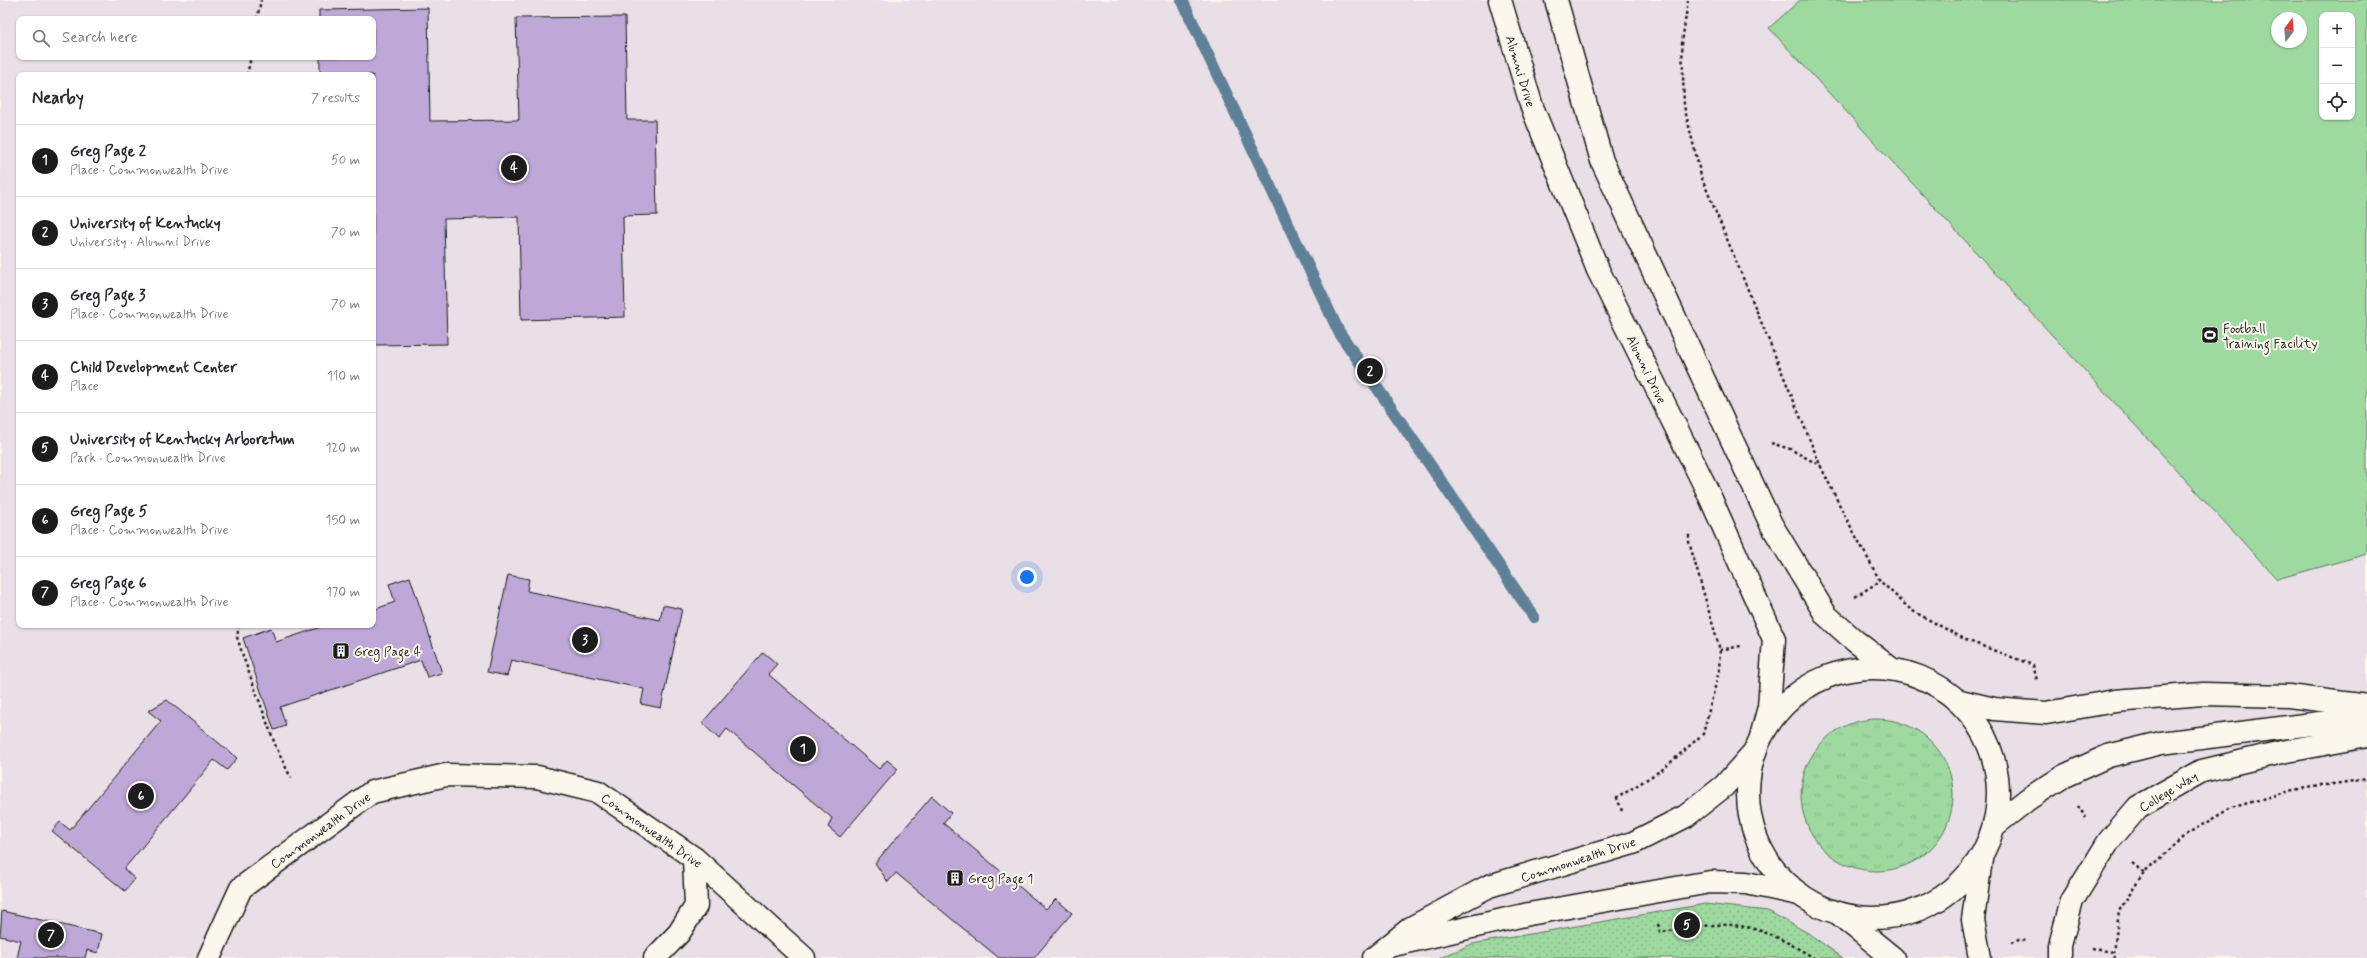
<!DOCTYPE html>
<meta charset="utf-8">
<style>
:root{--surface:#fff;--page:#f7f7f7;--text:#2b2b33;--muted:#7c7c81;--line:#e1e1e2;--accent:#1c1c1c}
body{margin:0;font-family:Mynerve,sans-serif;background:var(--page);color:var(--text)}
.controls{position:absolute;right:12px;top:12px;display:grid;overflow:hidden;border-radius:8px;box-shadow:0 1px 3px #0004}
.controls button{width:36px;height:36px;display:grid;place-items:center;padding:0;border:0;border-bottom:1px solid var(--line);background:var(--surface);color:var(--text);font:20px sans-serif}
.compass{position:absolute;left:2271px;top:12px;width:36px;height:36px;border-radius:50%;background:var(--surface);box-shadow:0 1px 3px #0004;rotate:16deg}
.you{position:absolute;left:1027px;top:577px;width:14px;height:14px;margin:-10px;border:3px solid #fff;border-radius:50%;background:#1a73e8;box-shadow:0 0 0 6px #1a73e833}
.badge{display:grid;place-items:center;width:26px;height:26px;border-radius:50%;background:var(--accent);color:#fff;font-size:13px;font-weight:700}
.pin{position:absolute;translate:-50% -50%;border:2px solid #fff;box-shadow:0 1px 4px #0006}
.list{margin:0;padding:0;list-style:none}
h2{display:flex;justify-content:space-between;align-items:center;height:52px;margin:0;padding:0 16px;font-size:17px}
h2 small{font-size:13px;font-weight:400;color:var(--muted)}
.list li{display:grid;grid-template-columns:26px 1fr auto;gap:12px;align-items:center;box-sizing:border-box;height:72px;padding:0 16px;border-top:1px solid var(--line)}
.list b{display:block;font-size:15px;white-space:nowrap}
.list p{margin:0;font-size:13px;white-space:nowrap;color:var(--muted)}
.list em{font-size:13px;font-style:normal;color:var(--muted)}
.icon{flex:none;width:22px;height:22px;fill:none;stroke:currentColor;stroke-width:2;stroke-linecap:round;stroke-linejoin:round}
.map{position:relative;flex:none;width:2367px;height:958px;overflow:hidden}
.search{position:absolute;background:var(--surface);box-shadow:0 1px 3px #0004;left:16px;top:16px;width:360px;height:44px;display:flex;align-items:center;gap:10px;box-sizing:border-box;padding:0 14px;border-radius:8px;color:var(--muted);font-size:15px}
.panel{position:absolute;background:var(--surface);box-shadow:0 1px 3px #0004;left:16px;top:72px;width:360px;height:556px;border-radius:8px}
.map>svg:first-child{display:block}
.built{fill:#e9dfe6;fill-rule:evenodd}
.grass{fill:url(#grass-tufts);stroke:#5d7a5e}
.park{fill:url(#park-dots);stroke:#5d7a5e}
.garden{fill:#9ed9a0;stroke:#5d7a5e;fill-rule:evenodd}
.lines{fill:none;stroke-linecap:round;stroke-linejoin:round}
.stream{stroke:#5f8198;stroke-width:12}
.building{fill:#bea8d7;stroke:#1c1c1c}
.minor-casing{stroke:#1c1c1c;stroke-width:25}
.major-casing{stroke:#1c1c1c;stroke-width:25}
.path{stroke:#1c1c1c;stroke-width:2.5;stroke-dasharray:3 3;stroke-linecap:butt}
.minor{stroke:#fbf7ec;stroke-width:22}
.major{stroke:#fbf7ec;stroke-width:22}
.labels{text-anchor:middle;stroke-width:4;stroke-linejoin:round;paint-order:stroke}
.street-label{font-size:13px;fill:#1c1c1c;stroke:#fbf7ec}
.poi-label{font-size:13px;fill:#1c1c1c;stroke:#fbf7ec;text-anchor:start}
</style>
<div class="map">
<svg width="2367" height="958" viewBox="0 0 2367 958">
<defs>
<pattern id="grass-tufts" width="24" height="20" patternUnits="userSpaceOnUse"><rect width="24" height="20" fill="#9ed9a0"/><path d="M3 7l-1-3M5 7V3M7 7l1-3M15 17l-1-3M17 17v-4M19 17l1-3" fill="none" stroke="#88ba89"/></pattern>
<pattern id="park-dots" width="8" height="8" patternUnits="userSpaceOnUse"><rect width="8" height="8" fill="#9ed9a0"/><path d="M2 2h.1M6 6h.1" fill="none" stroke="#88ba89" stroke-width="1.8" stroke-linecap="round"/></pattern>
</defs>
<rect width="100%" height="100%" fill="#fbf7ec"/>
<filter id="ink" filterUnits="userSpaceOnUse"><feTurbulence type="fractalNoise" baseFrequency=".025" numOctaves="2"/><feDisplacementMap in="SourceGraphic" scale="8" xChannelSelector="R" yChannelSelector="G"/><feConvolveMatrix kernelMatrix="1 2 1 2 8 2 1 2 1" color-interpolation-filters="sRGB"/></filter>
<g filter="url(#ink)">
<path class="built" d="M0,0H2367V958H0ZM2322,15H2352V117H2322ZM2277,18H2301V42H2277ZM19,19H373V57H19ZM19,75H373V625H19Z"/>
<path class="grass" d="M1801 795a76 76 0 1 1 152 0a76 76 0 1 1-152 0Z"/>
<path class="park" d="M1705,904L1768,911L1808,933L1843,958H1440L1472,944Z"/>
<path class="garden" d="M1800,0H2367V554L2277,579L1769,28ZM2322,15H2352V117H2322ZM2277,18H2301V42H2277Z"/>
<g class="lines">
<path class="stream" d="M1182,0L1339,332L1534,617"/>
</g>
<path class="building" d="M428,8L430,121L519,120L516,18L625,17L627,120H655L657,215L623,216L625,317L521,320L519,217L444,219L447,344L373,345V75H320V57H373V19H319V10Z
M508,575L529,579L527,591L660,620L663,605L682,609L661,708L641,704L644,689L511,660L507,676L487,672Z
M410,577L442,673L427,677L421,660L280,707L286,726L274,730L243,638L271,628L276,642L327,625H373V610L395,602L389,584Z
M763,652L777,664L768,674L879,769L887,760L898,769L840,837L828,827L832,818L727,729L719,739L702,723Z
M167,700L237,758L227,770L214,760L124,869L135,879L125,891L52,831L60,822L70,830L161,721L148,711Z
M932,796L951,813L943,823L1046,909L1056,899L1072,913L1034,958H999L896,873L888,882L875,863Z
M2,911L102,934L98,953L87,950L85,958H17L21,941L0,936Z"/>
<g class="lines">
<defs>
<path id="minor" d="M1960,701L1994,709L2046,713L2115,701L2203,694L2289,696L2367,706
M1995,825L2028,799L2064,776L2108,756L2161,743L2367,717
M1393,945L1529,914L1710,882L1746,883L1799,894
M209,958L241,888L372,792L446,775L537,777L598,792L694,858L804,958
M655,958L679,933L696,906L694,858
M1374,958L1411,928L1489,886L1633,843L1686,816L1724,786L1754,752
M2060,958V945L2072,901L2109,841L2138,807L2202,771L2282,752L2367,736"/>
<path id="major" d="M1500,0L1532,107L1598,270L1706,488L1774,639L1769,707L1761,737
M1556,0L1602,161L1771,524L1826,615L1855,641L1890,668
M1748 793a125 125 0 1 1 250 0a125 125 0 1 1-250 0Z
M1839,914L1893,958
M1980,958L1973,920L1981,859"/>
</defs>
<use href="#minor" class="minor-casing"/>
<use href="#major" class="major-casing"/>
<path class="path" d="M1688,0L1682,43L1684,106L1701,176L1821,467L1844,514L1880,581L1911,610L1966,640L2033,665L2037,680
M257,19L261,0
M247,75L251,57
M1771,443L1790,449L1821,466
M1855,597L1880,581
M239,625L237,637L244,659L276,747L291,778
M1720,650L1741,646
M2078,806L2086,818
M1622,811L1617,798L1663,769L1703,734L1719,671L1720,650L1689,542V534
M2133,863L2144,872
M1658,924L1660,932C1681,930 1710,923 1731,925C1762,927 1788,942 1814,958
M2011,943L2019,940L2028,941
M2092,949L2114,952
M2115,958L2114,952L2119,911L2144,872L2190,832L2231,808L2293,790L2367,779"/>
<use href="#minor" class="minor"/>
<use href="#major" class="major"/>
</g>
</g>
<defs>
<symbol id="stadium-square" viewBox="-11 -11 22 22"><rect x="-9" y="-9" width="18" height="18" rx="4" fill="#1c1c1c" stroke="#fbf7ec"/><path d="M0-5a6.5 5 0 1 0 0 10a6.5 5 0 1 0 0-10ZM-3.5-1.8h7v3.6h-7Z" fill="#fff"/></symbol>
<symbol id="building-square" viewBox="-11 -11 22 22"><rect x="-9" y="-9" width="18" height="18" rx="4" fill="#1c1c1c" stroke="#fbf7ec"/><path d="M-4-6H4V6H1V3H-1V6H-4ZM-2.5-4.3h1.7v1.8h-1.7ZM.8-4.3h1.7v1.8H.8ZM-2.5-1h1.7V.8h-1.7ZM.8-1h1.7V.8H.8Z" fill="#fff"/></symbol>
</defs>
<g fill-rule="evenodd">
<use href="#stadium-square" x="2200" y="325" width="20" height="20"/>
<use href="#building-square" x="331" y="641" width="20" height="20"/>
<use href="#building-square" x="945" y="868" width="20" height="20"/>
</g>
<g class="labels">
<g class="street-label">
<text transform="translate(1521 71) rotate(73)" y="5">Alumni Drive</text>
<text transform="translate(1647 369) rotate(64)" y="5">Alumni Drive</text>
<text transform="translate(2168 791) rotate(-31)" y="5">College Way</text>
<text transform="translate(320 830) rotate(-36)" y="5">Commonwealth Drive</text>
<text transform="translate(652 830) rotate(35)" y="5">Commonwealth Drive</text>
<text transform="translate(1578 859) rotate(-18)" y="5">Commonwealth Drive</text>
</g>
<g class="poi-label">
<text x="2223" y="333">Football<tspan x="2223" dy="15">Training Facility</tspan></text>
<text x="354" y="656">Greg Page 4</text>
<text x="968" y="883">Greg Page 1</text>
</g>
</g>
</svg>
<div class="controls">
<button>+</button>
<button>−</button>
<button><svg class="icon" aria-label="locate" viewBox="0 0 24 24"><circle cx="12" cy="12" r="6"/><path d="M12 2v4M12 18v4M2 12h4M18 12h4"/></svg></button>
</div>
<svg class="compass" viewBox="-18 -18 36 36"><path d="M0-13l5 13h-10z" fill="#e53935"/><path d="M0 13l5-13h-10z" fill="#7c7c81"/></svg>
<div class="you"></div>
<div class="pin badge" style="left:803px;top:749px">1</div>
<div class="pin badge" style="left:1370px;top:371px">2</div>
<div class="pin badge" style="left:585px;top:640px">3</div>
<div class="pin badge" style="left:514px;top:168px">4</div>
<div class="pin badge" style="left:1687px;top:925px">5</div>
<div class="pin badge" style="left:141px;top:796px">6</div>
<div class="pin badge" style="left:51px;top:935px">7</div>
<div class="search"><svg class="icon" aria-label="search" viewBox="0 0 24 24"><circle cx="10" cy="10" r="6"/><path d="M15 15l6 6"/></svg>Search here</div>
<section class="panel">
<h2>Nearby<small>7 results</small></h2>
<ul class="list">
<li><span class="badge">1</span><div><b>Greg Page 2</b><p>Place · Commonwealth Drive</p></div><em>50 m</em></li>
<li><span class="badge">2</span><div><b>University of Kentucky</b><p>University · Alumni Drive</p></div><em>70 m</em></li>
<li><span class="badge">3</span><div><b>Greg Page 3</b><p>Place · Commonwealth Drive</p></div><em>70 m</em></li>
<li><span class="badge">4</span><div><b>Child Development Center</b><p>Place</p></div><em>110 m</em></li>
<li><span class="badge">5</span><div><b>University of Kentucky Arboretum</b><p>Park · Commonwealth Drive</p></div><em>120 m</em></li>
<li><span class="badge">6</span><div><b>Greg Page 5</b><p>Place · Commonwealth Drive</p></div><em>150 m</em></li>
<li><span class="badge">7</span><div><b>Greg Page 6</b><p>Place · Commonwealth Drive</p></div><em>170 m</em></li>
</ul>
</section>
</div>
